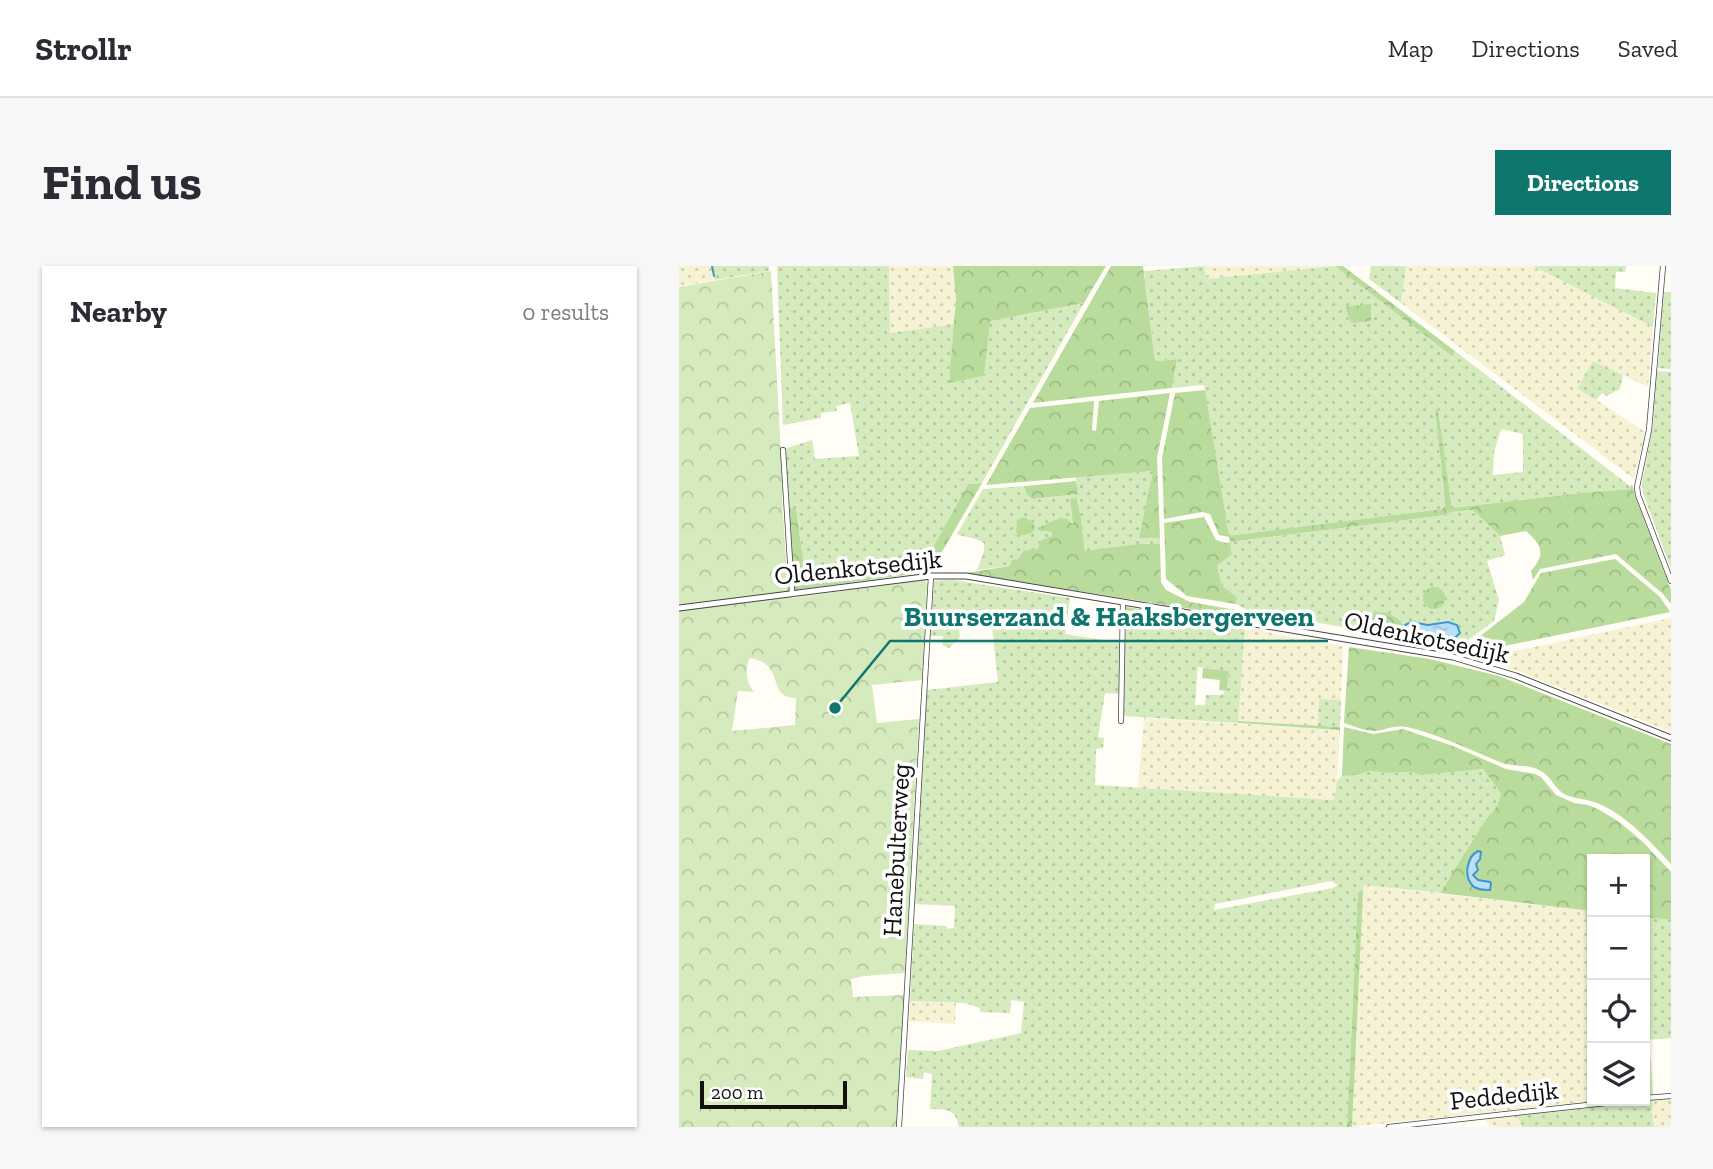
<!DOCTYPE html>
<meta charset="utf-8">
<style>
:root{--surface:#fff;--page:#f7f7f7;--text:#2b2b33;--muted:#7c7c81;--line:#e1e1e2;--accent:#0f766e}
body{margin:0;font-family:"Zilla Slab",serif;background:var(--page);color:var(--text)}
.controls{position:absolute;right:21px;bottom:21px;display:grid;overflow:hidden;border-radius:0px;box-shadow:0 2px 5px #0004}
.controls button{width:63px;height:63px;display:grid;place-items:center;padding:0;border:0;border-bottom:2px solid var(--line);background:var(--surface);color:var(--text);font:35px sans-serif}
.scale{position:absolute;left:21px;bottom:18px;width:147px;box-sizing:border-box;padding-left:7px;border:4px solid #111;border-top:0;font-size:19px;line-height:24px;white-space:nowrap;color:#111;-webkit-text-stroke:5px #fff;paint-order:stroke}
.list{margin:0;padding:0;list-style:none}
h2{display:flex;justify-content:space-between;align-items:center;height:91px;margin:0;padding:0 28px;font-size:30px}
h2 small{font-size:23px;font-weight:400;color:var(--muted)}
.icon{flex:none;width:38px;height:38px;fill:none;stroke:currentColor;stroke-width:2;stroke-linecap:round;stroke-linejoin:round}
.map{position:relative;flex:none;width:992px;height:861px;overflow:hidden;border-radius:0px}
header{display:flex;align-items:center;gap:42px;box-sizing:border-box;height:98px;padding:0 35px;background:var(--surface);border-bottom:2px solid var(--line)}
header strong{font-size:33px}
nav{display:flex;gap:38px;margin-inline-start:auto;font-size:24px}
.intro{display:flex;align-items:center;justify-content:space-between;box-sizing:border-box;height:168px;padding:0 42px}
h1{margin:0;font-size:49px}
.button{padding:18px 32px;border-radius:0px;background:var(--accent);color:#fff;font-size:24px;font-weight:700}
main{display:flex;gap:42px;padding:0 42px}
aside{flex:1;background:var(--surface);border-radius:0px;box-shadow:0 2px 5px #0004}
.map>svg:first-child{display:block}
.farmland{fill:url(#farmland-dots)}
.grass{fill:url(#grass-dots);fill-rule:evenodd}
.forest{fill:url(#forest-crowns);fill-rule:evenodd}
.park{fill:url(#park-crowns);fill-rule:evenodd}
.water{fill:url(#water-ripples);stroke:#3f96cf;stroke-width:2}
.lines{fill:none;stroke-linecap:round;stroke-linejoin:round}
.stream{stroke:#3f96cf;stroke-width:2}
.minor-casing{stroke:#444;stroke-width:6}
.tertiary-casing{stroke:#444;stroke-width:7}
.minor{stroke:#fff;stroke-width:4.5}
.tertiary{stroke:#fff;stroke-width:5}
.labels{text-anchor:middle;stroke-width:7;stroke-linejoin:round;paint-order:stroke}
.street-label{font-size:26px;fill:#111;stroke:#fff}
.leader{fill:none;stroke:#0f766e;stroke-width:2.5}
.callout-dot{fill:#0f766e;stroke:#fff;stroke-width:2.5}
.callout-label{font-size:28px;text-anchor:middle;font-weight:bold;fill:#0f766e;stroke:#fff;stroke-width:7;stroke-linejoin:round;paint-order:stroke}
</style>
<header>
<strong>Strollr</strong>
<nav><a>Map</a><a>Directions</a><a>Saved</a></nav>
</header>
<div class="intro"><h1>Find us</h1><a class="button">Directions</a></div>
<main>
<aside>
<h2>Nearby<small>0 results</small></h2>
<ul class="list">
</ul>
</aside>
<div class="map">
<svg width="992" height="861" viewBox="0 0 992 861">
<defs>
<pattern id="farmland-dots" width="8" height="8" patternUnits="userSpaceOnUse" patternTransform="scale(1.75)"><rect width="8" height="8" fill="#f6f3d4"/><path d="M2 2h.1M6 6h.1" fill="none" stroke="#d2cfb5" stroke-width="1.8" stroke-linecap="round"/></pattern>
<pattern id="grass-dots" width="8" height="8" patternUnits="userSpaceOnUse" patternTransform="scale(1.75)"><rect width="8" height="8" fill="#d5ebbd"/><path d="M2 2h.1M6 6h.1" fill="none" stroke="#b6c8a1" stroke-width="1.8" stroke-linecap="round"/></pattern>
<pattern id="forest-crowns" width="20" height="18" patternUnits="userSpaceOnUse" patternTransform="scale(1.75)"><rect width="20" height="18" fill="#b9dc9c"/><path d="M2 6a3 3 0 1 1 6 0M12 15a3 3 0 1 1 6 0" fill="none" stroke="#9ebc85"/></pattern>
<pattern id="park-crowns" width="20" height="18" patternUnits="userSpaceOnUse" patternTransform="scale(1.75)"><rect width="20" height="18" fill="#d5ebbd"/><path d="M2 6a3 3 0 1 1 6 0M12 15a3 3 0 1 1 6 0" fill="none" stroke="#b6c8a1"/></pattern>
<pattern id="water-ripples" width="26" height="14" patternUnits="userSpaceOnUse" patternTransform="scale(1.75)"><rect width="26" height="14" fill="#b9e0f7"/><path d="M2 4q2-2 4 0t4 0M15 11q2-2 4 0t4 0" fill="none" stroke="#9ebfd3"/></pattern>
</defs>
<rect width="100%" height="100%" fill="#fffdf5"/>
<path class="farmland" d="M0,0H33L36,14L0,20Z
M210,0H274L277,33L276,58L211,67Z
M525,0H655L526,13Z
M727,0H854L974,61L969,121L914,95L898,121L966,166L955,213L722,37Z
M992,352V466L844,407L816,398V389Z
M566,360L596,368L664,380L662,434L640,433L639,460L559,455Z
M465,452L661,464L658,514L655,534L459,522Z
M684,619L905,644L913,700L914,835L673,861Z
M231,735L277,737L276,758L230,755Z
M992,832V861H975L972,834Z
M838,849L843,861H810L807,853Z"/>
<path class="grass" d="M33,0H90V5L36,14Z
M98,0H210L211,67L276,58L270,117L305,110L310,55L405,37L303,217L289,218L253,283L260,291L252,305L249,306L246,302L202,308L193,306L127,315L117,242H109L105,183L133,174L136,193L180,190L171,137L157,140L158,145L142,147V152L104,159Z
M525,0L527,13L656,0L773,89L776,85L952,221L953,223L901,227L773,242L761,157L759,144L756,143L766,236V239L762,243L550,271L525,119L493,122L498,93L480,95L476,94L465,5ZM822,163L844,168V206L814,209L815,186Z
M692,0H727L722,37L690,13Z
M854,0H947L946,6H937L936,22L977,27L974,61Z
M985,26H992V103L979,102Z
M914,95L944,109L941,123L927,130L923,127L917,134L898,122Z
M978,105L992,106V303L964,227L963,217L974,160Z
M475,205L461,272H481V278H459L406,286C405,268 401,251 399,233H391L394,258L388,253L364,266H373V270L360,278L359,283C347,287 347,282 339,294H334L331,300L298,304L305,285V277C297,271 287,272 278,268L304,223L346,220V223L358,233L398,228L397,211Z
M794,244L821,270L826,289L808,295L820,334L815,355L777,383L725,373L729,367L775,373L781,368C778,348 760,359 748,359C739,359 734,355 726,359L715,349L698,346L685,350L681,353L675,363L570,345L557,338L558,331L543,320L538,300L553,288L551,276L767,249L772,246Z
M273,314L391,332L386,368L443,377L441,428L426,427L419,471L425,472L424,482L417,483L416,519L655,534L658,514L663,510L678,509L691,505L706,507L732,506L742,509L798,503L805,504L821,526L822,532L818,540L805,556L761,627L685,619L684,626H679L668,861H280C276,842 269,844 251,843L253,808L245,806L244,813L227,811L229,784L259,785L342,767L345,736L332,734L331,747L301,746V742L286,737L231,735L235,658L268,660V663L275,662L276,640L236,638L248,424L319,416L311,343L279,348L281,371L270,382L263,379L264,370H252L255,315ZM652,615L659,619L654,622L535,644L536,638Z
M475,345L566,360L559,457L444,450L447,350L474,354ZM519,401L550,405L548,424L542,429H527L526,439H516Z
M640,433L662,434L661,461L639,460Z
M905,644L913,645V700Z
M966,651L992,654V772L966,774Z
M972,794L974,828L966,829V795Z
M972,834L975,861H843L838,849Z"/>
<path class="forest" d="M274,0H427L405,37L311,55L305,110L270,117L277,33Z
M432,0H464L476,94L480,95L498,93L493,122L354,137Z
M656,0H664L776,85L773,90Z
M691,38H692V55L674,57L672,55L666,41Z
M526,124L550,270L763,243L766,239V236L756,143L759,144L761,157L773,242L901,227L952,223V218L954,221L956,230L992,324V338L984,328L937,288L861,303L854,314L852,305C867,288 863,279 847,265L821,270L794,244L772,246L767,249L551,276L553,288L538,300L543,320L558,331L557,338L508,330L487,313L485,257L525,251L537,274L547,277L551,276L550,271L540,269L531,248L523,246L485,253L483,192L496,127Z
M491,127L478,192L481,272H460L474,205L307,219L351,142L415,135L413,164L417,165L420,135Z
M397,215L399,228L354,233C348,230 346,226 346,220Z
M303,217L260,291L253,283L289,218Z
M398,232C402,249 404,268 406,285L459,278H481L482,316L487,324L511,336L557,344L580,354L287,307L331,300L333,294L339,293L345,285L359,283L361,275L373,270V266L361,265V261L381,252L388,253L394,258L391,233Z
M109,242H117L127,315L193,306L202,308L246,302L249,306L115,324Z
M341,252H347L354,257L356,262L354,266L346,269H338C336,265 338,256 341,252Z
M936,293L981,331L991,346L781,389L778,388L845,336L862,307Z
M744 332a11 11 0 1 1 22 0a11 11 0 1 1-22 0Z
M447,341L475,345L474,354L447,350Z
M698,346C714,346 723,353 729,367L725,373L675,363C679,352 687,349 698,346Z
M670,381L751,393L820,410L992,478V598C971,575 947,549 918,537C908,533 897,533 887,529C875,523 872,509 860,504C848,498 835,501 823,497C791,484 762,469 728,461C716,458 707,464 696,465C686,465 674,460 665,457Z
M524,402L550,405L548,424L547,425L540,424L541,414L523,412Z
M559,455L661,461V464L559,457Z
M665,461L694,468L724,463L774,480L827,503L856,508L862,511L877,529L895,537L909,539L919,543L939,555L964,576L992,606V654L966,651V593H913V645L761,627L805,556L818,540L822,529L821,526L804,503L742,509L732,506L706,507L691,505L678,509L663,510ZM800,590L801,593L797,598L799,603L794,609L799,614L809,615L805,624L794,620C788,610 786,602 793,592Z
M679,626H684L673,861H668Z"/>
<path class="park" d="M92,5L104,224L103,234L109,322H112L113,332L246,314L248,319L243,414L193,419L198,457L240,453L226,707L184,710L172,713L174,731L225,729L218,861H0V21ZM70,392C108,397 86,432 117,432L116,459L53,465L59,425L75,426C66,415 67,405 70,392Z"/>
<path class="water" d="M732,356L749,359L769,356L778,359L781,367L777,371L771,373L729,367L726,359Z
M799,585L802,586L801,593L797,598L799,604L794,609L799,614L811,616L812,618L811,624C805,624 798,624 794,620C784,610 788,591 799,585Z"/>
<g class="lines">
<path class="stream" d="M33,0L35,10"/>
<defs>
<path id="minor" d="M984,0L970,164L958,221L959,229L992,315
M104,184L113,327
M442,455L444,336
M966,832L992,830
M220,861L252,310
M710,861L945,835"/>
<path id="tertiary" d="M0,342L252,310H287L774,391L837,410L992,472"/>
</defs>
<use href="#minor" class="minor-casing"/>
<use href="#tertiary" class="tertiary-casing"/>
<use href="#minor" class="minor"/>
<use href="#tertiary" class="tertiary"/>
</g>
<g class="labels">
<g class="street-label">
<text transform="translate(179 301) rotate(-6)" y="9">Oldenkotsedijk</text>
<text transform="translate(748 371) rotate(12)" y="9">Oldenkotsedijk</text>
<text transform="translate(217 584) rotate(-87)" y="9">Hanebulterweg</text>
<text transform="translate(825 829) rotate(-6)" y="9">Peddedijk</text>
</g>
</g>
<path class="leader" d="M156 442L211 375H649"/>
<circle class="callout-dot" cx="156" cy="442" r="7"/>
<g class="callout-label">
<text x="430" y="360">Buurserzand &amp; Haaksbergerveen</text>
</g>
</svg>
<div class="controls">
<button>+</button>
<button>−</button>
<button><svg class="icon" aria-label="locate" viewBox="0 0 24 24"><circle cx="12" cy="12" r="6"/><path d="M12 2v4M12 18v4M2 12h4M18 12h4"/></svg></button>
<button><svg class="icon" aria-label="layers" viewBox="0 0 24 24"><path d="M12 4l9 5-9 5-9-5zM3 14l9 5 9-5"/></svg></button>
</div>
<div class="scale">200 m</div>
</div>
</main>
